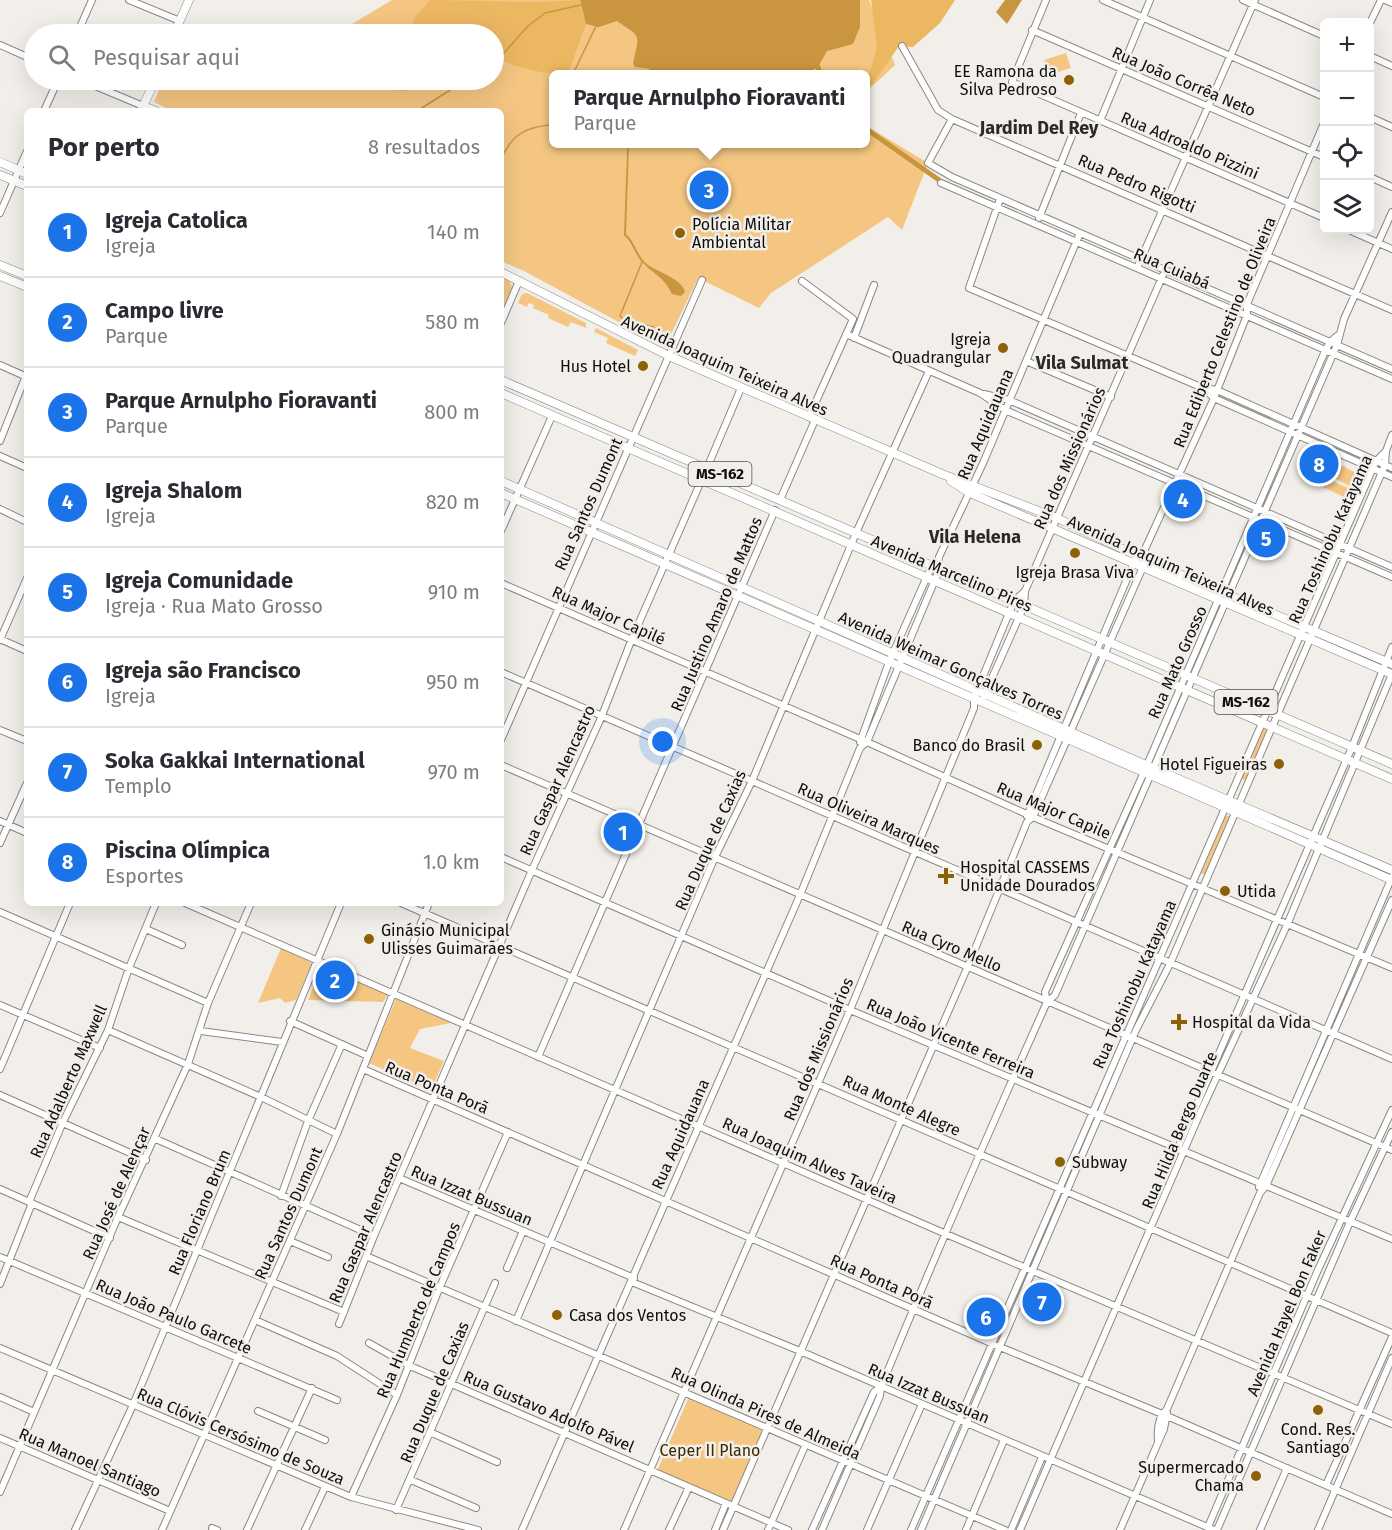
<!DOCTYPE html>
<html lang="pt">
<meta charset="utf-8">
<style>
:root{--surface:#fff;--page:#f2f2f3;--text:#2b2b33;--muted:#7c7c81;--line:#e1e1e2;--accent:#1a73e8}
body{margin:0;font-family:"Fira Sans",sans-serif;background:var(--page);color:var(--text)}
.controls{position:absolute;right:18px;top:18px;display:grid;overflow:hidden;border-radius:9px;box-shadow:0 6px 24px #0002}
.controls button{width:54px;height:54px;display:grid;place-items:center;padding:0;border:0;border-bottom:2px solid var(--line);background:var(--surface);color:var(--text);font:30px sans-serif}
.you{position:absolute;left:663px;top:742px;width:21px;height:21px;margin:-15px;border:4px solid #fff;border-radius:50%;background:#1a73e8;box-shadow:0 0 0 9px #1a73e833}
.badge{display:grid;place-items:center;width:39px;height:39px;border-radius:50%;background:var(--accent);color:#fff;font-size:20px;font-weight:700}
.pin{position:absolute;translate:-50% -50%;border:3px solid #fff;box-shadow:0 2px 6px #0006}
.popup{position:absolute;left:549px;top:70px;width:321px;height:78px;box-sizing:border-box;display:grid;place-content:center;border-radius:9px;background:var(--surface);filter:drop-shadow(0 2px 4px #0005);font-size:20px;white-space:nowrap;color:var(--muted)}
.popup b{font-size:22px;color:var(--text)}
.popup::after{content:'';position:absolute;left:50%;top:100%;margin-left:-12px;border:12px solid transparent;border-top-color:var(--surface)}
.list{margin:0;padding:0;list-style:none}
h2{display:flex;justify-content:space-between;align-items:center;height:78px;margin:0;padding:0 24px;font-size:26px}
h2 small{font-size:20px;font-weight:400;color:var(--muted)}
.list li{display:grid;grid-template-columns:39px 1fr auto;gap:18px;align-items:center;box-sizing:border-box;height:90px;padding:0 24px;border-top:2px solid var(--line)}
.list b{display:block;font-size:22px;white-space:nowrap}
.list p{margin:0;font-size:20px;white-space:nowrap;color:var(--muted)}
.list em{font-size:20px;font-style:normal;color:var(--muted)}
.icon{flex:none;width:33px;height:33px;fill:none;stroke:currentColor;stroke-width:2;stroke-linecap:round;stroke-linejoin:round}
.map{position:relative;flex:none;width:1392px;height:1530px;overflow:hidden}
.search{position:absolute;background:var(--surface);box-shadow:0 6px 24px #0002;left:24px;top:24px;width:480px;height:66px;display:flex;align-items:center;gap:15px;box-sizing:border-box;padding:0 21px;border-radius:33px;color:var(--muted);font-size:22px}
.panel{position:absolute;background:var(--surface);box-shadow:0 6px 24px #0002;left:24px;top:108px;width:480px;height:798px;border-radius:9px}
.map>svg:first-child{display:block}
.green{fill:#f4c682}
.forest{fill:#ecb761}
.water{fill:#c9953e}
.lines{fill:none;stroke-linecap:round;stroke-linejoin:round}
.stream{stroke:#c9953e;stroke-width:1.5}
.canal{stroke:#c9953e;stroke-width:5}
.minor-casing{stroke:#8b8884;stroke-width:8}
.major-casing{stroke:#8b8884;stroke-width:9}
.minor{stroke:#fff;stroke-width:6}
.major{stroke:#fff;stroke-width:8}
.poi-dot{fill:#8d6106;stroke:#f2efea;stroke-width:2}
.labels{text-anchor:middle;stroke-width:5;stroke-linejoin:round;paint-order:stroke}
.shield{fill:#f2efea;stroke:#53524f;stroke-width:1.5}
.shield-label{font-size:15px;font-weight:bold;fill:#0f0e0c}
.poi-label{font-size:16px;fill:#0f0e0c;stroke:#f2efea;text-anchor:start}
.street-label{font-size:16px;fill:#0f0e0c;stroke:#f2efea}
.park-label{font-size:16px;fill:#3d2802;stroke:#f2efea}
.neighbourhood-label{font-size:18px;font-weight:bold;fill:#2c2a26;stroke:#f2efea}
</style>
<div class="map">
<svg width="1392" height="1530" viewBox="0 0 1392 1530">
<rect width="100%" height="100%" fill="#f2efea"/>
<path class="green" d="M392,0H869L895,65L865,93V74H553V144H865V125L928,163L902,230L888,217L771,293L759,308L698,278L665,347L524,271L501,261V111H172L154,102L163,80H494V34H335Z
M1066,53L1071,68L1048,75L1044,60Z
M501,275L509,280L512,287L501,313Z
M527,293L586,323V328L571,322L568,327L548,318L549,315L533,308L534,305L529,303L527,307L518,303L522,294Z
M596,328L638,350L635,356L606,343L608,338L594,332Z
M1337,463L1358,474L1351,487L1331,476Z
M1319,476L1351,489L1346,498L1315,483Z
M1264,725L1270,728L1245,780L1241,779Z
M1226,815L1230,817L1207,874H1201Z
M281,948L312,963L296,1000L285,1003L280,998L258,1003Z
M321,967L388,994L383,1002L308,1000Z
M396,999L451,1023L420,1029L410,1048L444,1061L431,1090L369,1063Z
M689,1397L764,1430L731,1503L657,1471Z"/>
<path class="forest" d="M430,0L537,2L579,0L586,24L568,74C546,74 517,69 498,58L497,50H494V34H407L416,16Z
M871,0H955L940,23L913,47L899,46L871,86L867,84L877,46Z
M390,80H437L406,91L393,90L388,86Z"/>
<path class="water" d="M580,0H860V27L853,44L827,51L818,67L805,74L773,72L656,74L653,71L648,74L650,69L635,67L633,63C640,32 641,38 617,21L599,27L586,24Z
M1005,0H1022L1007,24L996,12Z
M629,144L626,234C635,242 638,258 648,265C658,272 682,279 685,292L681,296L672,294C663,276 656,276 643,263C635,255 633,243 624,235L627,152Z"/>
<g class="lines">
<path class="stream" d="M494,64L528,26L545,13L581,5
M573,74L596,26
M417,111L466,80
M501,159C512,135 525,127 550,125L553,119
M642,262L620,316L627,322L654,327L653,340"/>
<path class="canal" d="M818,67L820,74
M865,128L939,180"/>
<defs>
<path id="minor" d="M129,0L180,21
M1046,0L1012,82L1324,218
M1103,0L1324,97
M1243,0L1324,36
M1385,0L1392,3
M1370,23L1381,0
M1032,30L1324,157
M77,34L92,0
M0,45L34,60
M902,46L938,110L952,119L1392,310
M1370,56L1392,66
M81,80L143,106
M44,111L58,80
M1370,117L1392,127
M952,119L928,163L952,177L1392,369
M1100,121L1150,0
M1370,177L1392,187
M941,183L1392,379
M1000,199L969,288L1203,388L1217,390L1392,468
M0,213L27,151
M1039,218L1081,113
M1349,230L1392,249
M1137,268L1255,0
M802,281L853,319L809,417
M501,323L519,281
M846,334L980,393L1005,410L1392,577
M854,338L874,285
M1026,361L1111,397
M0,365L27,377
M1203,388L1214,398L1392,477
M984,394L1009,400L1392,567
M0,441L27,373
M0,456L27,468
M707,468L741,388
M780,500L815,420
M0,509L27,522
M501,531L552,416
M501,583L867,742L1033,817L1392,968
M0,639L27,651
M0,640L27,578
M501,672L1392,1059
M984,696L1024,606L1025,591L1163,275
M0,730L27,741
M501,740L702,280
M860,742L889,662L933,563
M501,765L1392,1150
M1027,816L1135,560L1145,549
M0,821L27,833
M0,843L27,783
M501,857L850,1010L1392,1239
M185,903L946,1234L1392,1424
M401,903L1392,1333
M0,912L208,1003
M146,929L182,945
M1047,1002L1045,992L1144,772L1325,351L1330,342L1337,336
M0,1005L100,1048
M290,1021L368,1056
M108,1030L261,1097L337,1134
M201,1031L282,1042
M538,1057L775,510
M0,1069L70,903
M363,1069L1000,1347L1167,1416L1392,1514
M0,1095L146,1160
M156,1139L374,1236
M1177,1150L1352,747L1392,647
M399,1178L634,1278
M1259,1187L1392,877
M0,1189L110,1238
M281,1196L308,1121L342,1044
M29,1202L63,1122L108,1030L129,968L156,903
M118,1217L344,1312
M290,1241L328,1257
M366,1256L1005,1530
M0,1257L337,1400
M507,1268L523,1231
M632,1282L800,1351L1214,1530
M0,1284L32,1203
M255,1320L337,1356L397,1395
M516,1321L715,857L752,781L856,533L929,371
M339,1324L374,1236L532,870L601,718L631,641L702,479
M369,1343L408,1365L788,1530
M0,1348L351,1497L478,1530
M0,1397L34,1412
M258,1411L325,1440
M432,1433L497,1462
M0,1438L170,1511
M1158,1440C1157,1429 1158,1417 1167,1409L1260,1193L1266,1186L1392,900
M411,1480L476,1508
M1326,1485L1392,1337
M0,1492L118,1217L188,1064L208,1003L251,903
M351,1497L397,1395L439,1289L508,1132
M396,1510L495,1283
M1208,1527L1317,1272L1392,1110
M212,1528L217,1530
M75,1530L133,1405L341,903
M162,1530L337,1134L429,903
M247,1530L312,1388
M305,1530L325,1487
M522,1530L800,895L860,748L867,742L937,575L939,557L984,461L1080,233
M624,1530L850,1010L974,708V698L1014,601L1025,591
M669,1530L689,1487
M715,1530L726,1503
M723,1530L968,966L1027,822L1033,817L1146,560L1145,549L1214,398L1247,315V304L1324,123
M768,1530L805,1446
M812,1530L874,1392L881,1387
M822,1530L880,1396L881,1387C934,1258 990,1129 1047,1002L1055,995L1337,345L1344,319L1392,212
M867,1530L922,1404
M911,1530L1376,461L1386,451L1392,435
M921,1530L1136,1030L1170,964L1385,465L1386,451
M966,1530L1004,1440
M1011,1530L1042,1457
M1020,1530L1201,1111L1287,925L1392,674
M1120,1530L1164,1429L1167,1413
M1217,1530L1350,1222L1392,1132
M1260,1530L1287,1468
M1318,1530L1392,1358"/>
<path id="major" d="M174,34L189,0
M143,106L156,111
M141,111L155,80
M0,162L27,174
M0,175L27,186
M0,265L27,276
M501,272L669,356L942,474L1057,518L1146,560L1392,664
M0,276L27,287
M501,380L1392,764
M501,393L1392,779
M501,481L1155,769L1392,870
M951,481L970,493L1392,674
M501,493L1392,880"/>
</defs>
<use href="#minor" class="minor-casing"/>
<use href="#major" class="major-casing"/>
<use href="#minor" class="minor"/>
<use href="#major" class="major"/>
</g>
<g class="poi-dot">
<circle cx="1069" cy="80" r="6"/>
<circle cx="680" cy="233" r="6"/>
<circle cx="1003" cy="348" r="6"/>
<circle cx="643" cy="366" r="6"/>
<circle cx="1075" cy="553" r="6"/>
<circle cx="1037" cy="745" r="6"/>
<circle cx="1279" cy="764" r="6"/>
<path d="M943 867h6v6h6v6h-6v6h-6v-6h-6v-6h6z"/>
<circle cx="1225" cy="891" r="6"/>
<circle cx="369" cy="939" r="6"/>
<path d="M1176 1013h6v6h6v6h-6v6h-6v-6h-6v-6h6z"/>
<circle cx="1060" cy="1162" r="6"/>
<circle cx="557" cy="1315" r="6"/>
<circle cx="1318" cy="1410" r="6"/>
<circle cx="1256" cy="1476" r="6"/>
</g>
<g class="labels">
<g class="shield">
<rect x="688.5" y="462" width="63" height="24" rx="4.5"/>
<rect x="1214.5" y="690" width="63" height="24" rx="4.5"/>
</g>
<g class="shield-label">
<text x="720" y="479">MS-162</text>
<text x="1246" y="707">MS-162</text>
</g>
<g class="poi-label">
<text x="1057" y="77" text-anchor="end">EE Ramona da<tspan x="1057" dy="18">Silva Pedroso</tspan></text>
<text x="692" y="230">Polícia Militar<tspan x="692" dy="18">Ambiental</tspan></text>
<text x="991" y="345" text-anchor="end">Igreja<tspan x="991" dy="18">Quadrangular</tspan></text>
<text x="631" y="372" text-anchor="end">Hus Hotel</text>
<text x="1075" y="578" text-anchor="middle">Igreja Brasa Viva</text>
<text x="1025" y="751" text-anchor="end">Banco do Brasil</text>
<text x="1267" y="770" text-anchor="end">Hotel Figueiras</text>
<text x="960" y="873">Hospital CASSEMS<tspan x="960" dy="18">Unidade Dourados</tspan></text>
<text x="1237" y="897">Utida</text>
<text x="381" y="936">Ginásio Municipal<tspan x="381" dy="18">Ulisses Guimarães</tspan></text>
<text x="1192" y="1028">Hospital da Vida</text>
<text x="1072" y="1168">Subway</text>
<text x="569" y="1321">Casa dos Ventos</text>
<text x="1318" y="1435" text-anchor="middle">Cond. Res.<tspan x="1318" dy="18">Santiago</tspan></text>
<text x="1244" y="1473" text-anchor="end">Supermercado<tspan x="1244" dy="18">Chama</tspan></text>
</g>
<g class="street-label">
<text transform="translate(1184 81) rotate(23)" y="6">Rua João Corrêa Neto</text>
<text transform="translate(1190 145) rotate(23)" y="6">Rua Adroaldo Pizzini</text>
<text transform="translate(1137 183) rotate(23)" y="6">Rua Pedro Rigotti</text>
<text transform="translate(1172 268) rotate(23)" y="6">Rua Cuiabá</text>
<text transform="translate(1224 332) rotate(-68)" y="6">Rua Ediberto Celestino de Oliveira</text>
<text transform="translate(725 365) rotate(24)" y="6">Avenida Joaquim Teixeira Alves</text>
<text transform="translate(985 424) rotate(-67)" y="6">Rua Aquidauana</text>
<text transform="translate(1069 458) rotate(-66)" y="6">Rua dos Missionários</text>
<text transform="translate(588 504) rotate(-66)" y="6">Rua Santos Dumont</text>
<text transform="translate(1330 539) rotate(-66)" y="6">Rua Toshinobu Katayama</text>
<text transform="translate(1171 565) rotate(24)" y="6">Avenida Joaquim Teixeira Alves</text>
<text transform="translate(952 573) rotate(23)" y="6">Avenida Marcelino Pires</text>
<text transform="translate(716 614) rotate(-67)" y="6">Rua Justino Amaro de Mattos</text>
<text transform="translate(609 615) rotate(24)" y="6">Rua Major Capilé</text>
<text transform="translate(1177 662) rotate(-66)" y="6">Rua Mato Grosso</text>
<text transform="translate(951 665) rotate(24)" y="6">Avenida Weimar Gonçalves Torres</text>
<text transform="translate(557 780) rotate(-66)" y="6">Rua Gaspar Alencastro</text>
<text transform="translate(1054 810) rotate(23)" y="6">Rua Major Capile</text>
<text transform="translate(869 818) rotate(24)" y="6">Rua Oliveira Marques</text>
<text transform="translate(710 840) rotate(-66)" y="6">Rua Duque de Caxias</text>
<text transform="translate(952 946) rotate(23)" y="6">Rua Cyro Mello</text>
<text transform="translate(1134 984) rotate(-66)" y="6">Rua Toshinobu Katayama</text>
<text transform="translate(951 1038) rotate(23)" y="6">Rua João Vicente Ferreira</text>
<text transform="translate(818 1049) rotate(-67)" y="6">Rua dos Missionários</text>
<text transform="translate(68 1081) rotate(-66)" y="6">Rua Adalberto Maxwell</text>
<text transform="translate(437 1087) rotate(23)" y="6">Rua Ponta Porã</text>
<text transform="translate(902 1105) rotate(24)" y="6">Rua Monte Alegre</text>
<text transform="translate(1179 1130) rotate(-67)" y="6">Rua Hilda Bergo Duarte</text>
<text transform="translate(680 1134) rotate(-66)" y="6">Rua Aquidauana</text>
<text transform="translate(810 1160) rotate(24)" y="6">Rua Joaquim Alves Taveira</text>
<text transform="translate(116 1193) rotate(-66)" y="6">Rua José de Alençar</text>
<text transform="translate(472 1195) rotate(23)" y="6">Rua Izzat Bussuan</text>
<text transform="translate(199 1212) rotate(-67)" y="6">Rua Floriano Brum</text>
<text transform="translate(288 1213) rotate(-66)" y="6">Rua Santos Dumont</text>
<text transform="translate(365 1227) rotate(-67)" y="6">Rua Gaspar Alencastro</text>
<text transform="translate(882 1281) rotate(24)" y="6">Rua Ponta Porã</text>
<text transform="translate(418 1310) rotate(-67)" y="6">Rua Humberto de Campos</text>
<text transform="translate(1286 1313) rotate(-67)" y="6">Avenida Hayel Bon Faker</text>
<text transform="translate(174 1316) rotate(23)" y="6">Rua João Paulo Garcete</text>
<text transform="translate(434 1392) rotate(-67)" y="6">Rua Duque de Caxias</text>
<text transform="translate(929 1393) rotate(23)" y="6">Rua Izzat Bussuan</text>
<text transform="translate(549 1411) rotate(23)" y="6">Rua Gustavo Adolfo Pável</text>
<text transform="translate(766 1413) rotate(24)" y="6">Rua Olinda Pires de Almeida</text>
<text transform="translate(241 1436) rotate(23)" y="6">Rua Clóvis Cersósimo de Souza</text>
<text transform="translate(90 1462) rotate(23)" y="6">Rua Manoel Santiago</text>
</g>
<g class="park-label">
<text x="710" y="1456">Ceper II Plano</text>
</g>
<g class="neighbourhood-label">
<text x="1039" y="134">Jardim Del Rey</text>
<text x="1082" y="369">Vila Sulmat</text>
<text x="975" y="543">Vila Helena</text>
</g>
</g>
</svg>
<div class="controls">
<button>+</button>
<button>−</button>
<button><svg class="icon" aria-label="locate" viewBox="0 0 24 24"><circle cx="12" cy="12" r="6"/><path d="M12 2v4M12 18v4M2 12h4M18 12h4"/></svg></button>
<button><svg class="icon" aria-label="layers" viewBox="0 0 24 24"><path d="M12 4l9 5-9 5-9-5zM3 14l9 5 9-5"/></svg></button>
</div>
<div class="you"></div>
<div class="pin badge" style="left:623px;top:832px">1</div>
<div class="pin badge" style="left:335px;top:980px">2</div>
<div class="pin badge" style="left:709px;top:190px">3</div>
<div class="popup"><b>Parque Arnulpho Fioravanti</b>Parque</div>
<div class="pin badge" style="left:1183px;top:499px">4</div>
<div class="pin badge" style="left:1266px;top:538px">5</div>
<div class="pin badge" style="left:986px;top:1317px">6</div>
<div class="pin badge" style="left:1042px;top:1302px">7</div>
<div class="pin badge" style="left:1319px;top:464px">8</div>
<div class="search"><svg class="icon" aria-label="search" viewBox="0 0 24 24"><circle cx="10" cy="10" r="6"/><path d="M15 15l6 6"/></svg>Pesquisar aqui</div>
<section class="panel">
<h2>Por perto<small>8 resultados</small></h2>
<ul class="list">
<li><span class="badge">1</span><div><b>Igreja Catolica</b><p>Igreja</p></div><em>140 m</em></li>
<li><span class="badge">2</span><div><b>Campo livre</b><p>Parque</p></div><em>580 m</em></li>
<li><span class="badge">3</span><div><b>Parque Arnulpho Fioravanti</b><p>Parque</p></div><em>800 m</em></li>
<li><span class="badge">4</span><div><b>Igreja Shalom</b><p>Igreja</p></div><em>820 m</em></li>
<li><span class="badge">5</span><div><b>Igreja Comunidade</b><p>Igreja · Rua Mato Grosso</p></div><em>910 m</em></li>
<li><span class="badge">6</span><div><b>Igreja são Francisco</b><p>Igreja</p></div><em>950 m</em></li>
<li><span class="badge">7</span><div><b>Soka Gakkai International</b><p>Templo</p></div><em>970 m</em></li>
<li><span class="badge">8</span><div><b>Piscina Olímpica</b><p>Esportes</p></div><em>1.0 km</em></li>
</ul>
</section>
</div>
